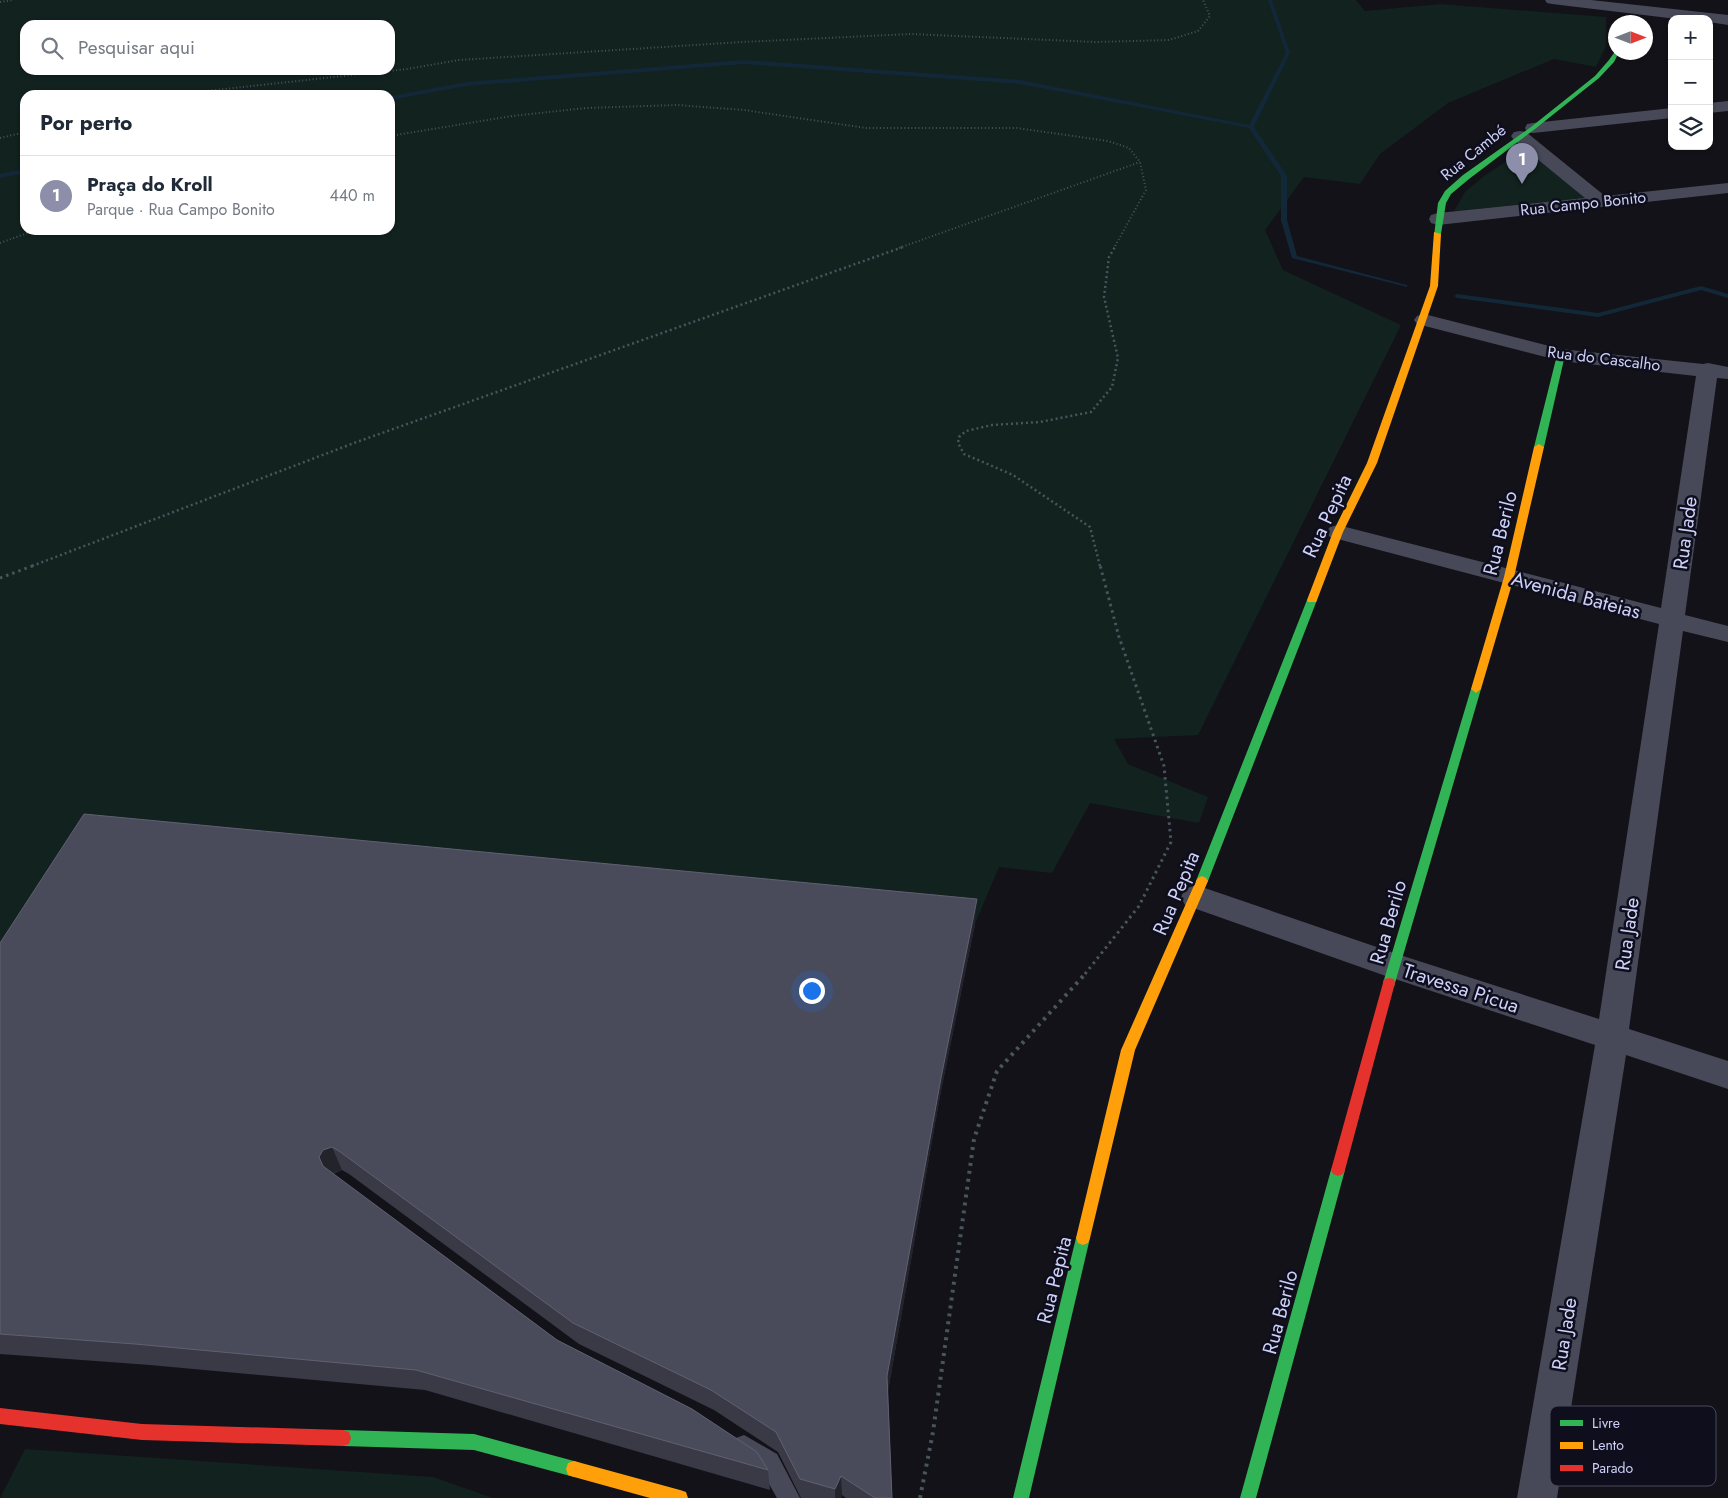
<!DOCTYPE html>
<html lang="pt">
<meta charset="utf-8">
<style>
:root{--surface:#fff;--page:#f6f6f7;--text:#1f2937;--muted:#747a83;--line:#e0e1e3;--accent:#8c8eaa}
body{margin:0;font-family:Jost,sans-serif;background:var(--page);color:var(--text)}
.controls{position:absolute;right:15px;top:15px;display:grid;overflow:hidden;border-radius:10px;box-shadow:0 1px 4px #0004}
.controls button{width:45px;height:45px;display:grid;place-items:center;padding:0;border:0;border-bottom:1px solid var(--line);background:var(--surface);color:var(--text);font:25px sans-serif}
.compass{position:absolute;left:1608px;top:15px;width:45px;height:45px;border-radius:50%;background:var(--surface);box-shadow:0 1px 4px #0004;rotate:90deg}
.you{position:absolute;left:811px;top:990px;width:18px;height:18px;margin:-12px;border:4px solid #fff;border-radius:50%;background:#1a73e8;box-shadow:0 0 0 8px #1a73e833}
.badge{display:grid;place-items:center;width:32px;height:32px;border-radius:50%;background:var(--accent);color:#fff;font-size:16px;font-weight:700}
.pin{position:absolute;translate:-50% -41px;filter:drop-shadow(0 1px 2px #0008)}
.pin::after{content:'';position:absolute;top:26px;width:18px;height:15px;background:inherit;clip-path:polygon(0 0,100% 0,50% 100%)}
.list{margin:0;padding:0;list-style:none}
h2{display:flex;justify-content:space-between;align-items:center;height:65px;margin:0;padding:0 20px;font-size:21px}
h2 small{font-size:16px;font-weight:400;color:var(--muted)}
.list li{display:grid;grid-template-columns:32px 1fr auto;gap:15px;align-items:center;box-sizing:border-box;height:80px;padding:0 20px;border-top:1px solid var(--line)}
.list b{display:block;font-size:19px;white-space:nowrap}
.list p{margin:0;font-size:16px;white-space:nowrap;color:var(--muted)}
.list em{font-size:16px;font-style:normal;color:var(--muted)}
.icon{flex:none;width:28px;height:28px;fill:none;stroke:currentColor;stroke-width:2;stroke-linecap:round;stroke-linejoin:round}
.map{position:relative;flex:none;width:1728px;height:1498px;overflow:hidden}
.search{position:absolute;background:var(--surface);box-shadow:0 1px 4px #0004;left:20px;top:20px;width:375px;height:55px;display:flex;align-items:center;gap:12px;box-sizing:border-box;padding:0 18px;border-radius:15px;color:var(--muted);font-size:19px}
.panel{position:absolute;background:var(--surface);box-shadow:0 1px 4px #0004;left:20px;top:90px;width:375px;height:145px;border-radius:15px}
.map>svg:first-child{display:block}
.green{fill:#12221f;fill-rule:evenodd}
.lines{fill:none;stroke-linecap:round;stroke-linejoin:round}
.stream{fill:#122838;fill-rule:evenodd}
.path-far3{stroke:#48555c;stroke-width:2;stroke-dasharray:1 2.5;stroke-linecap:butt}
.path-far2{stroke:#48555c;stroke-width:2.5;stroke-dasharray:2 3;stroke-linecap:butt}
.path-far1{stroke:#48555c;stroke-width:3;stroke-dasharray:2.5 4;stroke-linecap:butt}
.path{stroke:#48555c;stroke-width:4;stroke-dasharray:3 5;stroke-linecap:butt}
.lane{fill:#474958;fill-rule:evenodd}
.street{fill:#474958;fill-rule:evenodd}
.fast{fill:#30b455;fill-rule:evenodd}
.slow{fill:#ff9f0a;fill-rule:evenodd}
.jam{fill:#e5322d;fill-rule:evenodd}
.wall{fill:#3a3a47}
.shaded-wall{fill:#23232c}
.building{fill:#4a4b5a;stroke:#5f6073}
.labels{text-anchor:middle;stroke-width:5;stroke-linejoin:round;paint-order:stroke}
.far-street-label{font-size:16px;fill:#ced1f9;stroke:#0e0e1c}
.street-label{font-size:20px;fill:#ced1f9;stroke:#0e0e1c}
.key{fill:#0e0e1c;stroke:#48485e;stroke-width:1}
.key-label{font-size:14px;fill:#ced1f9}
</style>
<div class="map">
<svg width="1728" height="1498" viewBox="0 0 1728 1498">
<rect width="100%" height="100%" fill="#121218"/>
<path class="green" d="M0,0H1356L1365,11L1440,4L1606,17V46L1596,67L1554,59L1448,103L1380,154L1360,184L1304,177L1265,230L1283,270L1401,325L1198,735L1114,739L1128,764L1208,797L1199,823L1090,803L1052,873L999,867L975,924L97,838L0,990ZM25,25H390V70H25ZM25,95H390V230H25Z
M1525,149L1587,198L1454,211L1465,192L1484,176Z
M25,1449L433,1477L493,1498H0Z"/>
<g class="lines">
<path class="stream" d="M1268,0H1272L1290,53L1254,127L1287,176V220L1297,256L1407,285V287L1292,258L1281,220V176L1249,128L1020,84L744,64L467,86L390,100V96L467,82L744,60L1020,80L1249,125L1286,53Z
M25,169V173L0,178V174Z
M1701,286L1728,294V298L1701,290L1598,317L1457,298L1454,296L1457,294L1598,313Z"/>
<path class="path-far3" d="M0,2L14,0
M170,95L407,69L459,60L742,42L911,34L1095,42L1169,40L1198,31L1210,16L1203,0
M390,136L512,116L586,108L677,105L744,110L866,128H1017L1108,141L1129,148L1140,162L1146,190L1114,248
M0,138L25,132
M0,243L36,230
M899,248L1140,162"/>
<path class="path-far2" d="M32,566L354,443L903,247
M1100,566L1090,527L1013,475L964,454L958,443L959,437L966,431L992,425L1040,422L1091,412L1112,387L1118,358L1104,297L1109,257L1115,247"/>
<path class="path-far1" d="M0,578L35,565
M1085,974L1139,906L1171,842L1164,766L1119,637L1100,565"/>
<path class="path" d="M920,1498L933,1432L974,1139L997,1071L1086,973"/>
<path class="lane" d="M744,1435L777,1454L800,1498H777L761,1470L736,1454L733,1446L736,1438Z"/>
<path class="street" d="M1545,0H1591L1728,15V25L1709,22V19H1677L1552,4L1547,3Z
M1728,101V111L1709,113V103Z
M1672,108V118L1533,133L1527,132L1525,128L1527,124L1533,123Z
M1520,131L1526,132L1605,196L1728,183V193L1438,225L1431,223L1429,219L1431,215L1438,213L1585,198L1514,140L1511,136L1514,132Z
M1424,314L1561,349L1703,364L1708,363L1728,367V379L1717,378L1685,615L1728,626V642L1683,631L1629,1029L1728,1061V1089L1626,1055L1557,1498H1517L1595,1045L1383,975L1185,905L1181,897L1185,889L1196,885L1400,955L1599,1019L1659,624L1330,537L1326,532L1330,527L1338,525L1661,608L1696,376L1561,361L1417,324L1414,320L1417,316Z"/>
<path class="fast" d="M1616,50V52H1619L1614,62L1599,78L1535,129L1469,179L1451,194L1446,203L1441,234L1434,236L1438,203L1445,191L1463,175L1531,127L1595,76L1609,60Z
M1561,352L1565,355L1544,447L1539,450L1534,447L1557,355Z
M1312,597L1317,600L1208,881L1206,884H1198L1196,881L1307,600Z
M1476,685L1481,689L1395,983L1394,987L1389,988L1384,987L1383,983L1471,689Z
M1338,1164L1343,1166L1345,1170L1256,1498H1240L1331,1170L1333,1166Z
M1083,1231L1088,1233L1090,1238L1029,1498H1013L1076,1238L1078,1233Z
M343,1430L474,1434L574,1461L580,1463L582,1469L580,1475L574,1477L474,1450L343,1446L337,1444L335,1438L337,1432Z"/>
<path class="slow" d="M1434,232L1441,234L1438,286L1377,463L1343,532L1317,600L1316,602H1308L1307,600L1333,532L1367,463L1430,286Z
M1539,444L1544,447L1514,577L1481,689L1476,693L1471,689L1504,577L1534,447Z
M1202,876L1206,878L1208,881L1135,1050L1090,1238L1088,1243L1083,1245L1078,1243L1076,1238L1121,1050L1196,881L1198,878Z
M574,1461L680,1490L686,1492L688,1498H650L574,1477L568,1475L566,1469L568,1463Z"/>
<path class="jam" d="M1389,978L1394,979L1395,983L1345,1170L1343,1174L1338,1176L1333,1174L1331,1170L1383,983L1384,979Z
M0,1408L142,1424L343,1430L349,1432L351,1438L349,1444L343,1446L142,1440L0,1424Z"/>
</g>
<path class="wall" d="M975,924L939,1101L888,1391L892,1498H846L842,1495L841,1498H801L778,1452L714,1410L579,1344L349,1174L342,1170L333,1174L557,1340L768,1470L770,1490L425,1390L150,1365L0,1354V943Z"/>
<path class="shaded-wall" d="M977,899L975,924L939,1101L887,1397V1376L941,1078Z
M332,1147L342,1170L333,1173L329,1180L319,1157L323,1150Z
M841,1476L842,1495L841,1498H835V1489Z"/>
<path class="building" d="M84,814L977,899L941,1078L887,1376L892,1498H875L841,1476L835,1489L800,1479L776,1432L711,1390L573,1323L339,1151L332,1147L323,1150L319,1157L323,1166L557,1340L692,1409L757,1452L768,1470L416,1370L135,1344L0,1334V943Z"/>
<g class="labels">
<g class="far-street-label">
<text transform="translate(1473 152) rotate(-39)" y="6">Rua Cambé</text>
<text transform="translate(1583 203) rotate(-6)" y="6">Rua Campo Bonito</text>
<text transform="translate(1604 358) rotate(7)" y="6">Rua do Cascalho</text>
</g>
<g class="street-label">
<text transform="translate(1327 516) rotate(-65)" y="7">Rua Pepita</text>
<text transform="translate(1500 533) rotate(-76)" y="7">Rua Berilo</text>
<text transform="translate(1685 533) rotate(-82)" y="7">Rua Jade</text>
<text transform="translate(1576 595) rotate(15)" y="7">Avenida Bateias</text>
<text transform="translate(1176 893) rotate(-67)" y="7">Rua Pepita</text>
<text transform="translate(1388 922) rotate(-74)" y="7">Rua Berilo</text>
<text transform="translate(1627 934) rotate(-82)" y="7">Rua Jade</text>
<text transform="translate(1461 988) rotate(18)" y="7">Travessa Picua</text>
<text transform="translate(1054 1280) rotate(-76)" y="7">Rua Pepita</text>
<text transform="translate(1280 1312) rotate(-75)" y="7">Rua Berilo</text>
<text transform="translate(1564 1334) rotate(-81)" y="7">Rua Jade</text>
</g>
</g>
<rect x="1550" y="1406" width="166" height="80" rx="8" class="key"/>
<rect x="1560" y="1420" width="23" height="6" fill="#30b455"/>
<rect x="1560" y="1442" width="23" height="7" fill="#ff9f0a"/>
<rect x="1560" y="1465" width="23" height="6" fill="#e5322d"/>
<g class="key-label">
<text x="1592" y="1428">Livre</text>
<text x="1592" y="1450">Lento</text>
<text x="1592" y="1473">Parado</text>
</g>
</svg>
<div class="controls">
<button>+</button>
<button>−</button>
<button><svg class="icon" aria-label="layers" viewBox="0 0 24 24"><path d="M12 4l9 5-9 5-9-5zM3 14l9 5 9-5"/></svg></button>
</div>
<svg class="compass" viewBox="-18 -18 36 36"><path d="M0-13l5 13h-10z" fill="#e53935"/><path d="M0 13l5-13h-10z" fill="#747a83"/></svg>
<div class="you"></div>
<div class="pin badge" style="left:1522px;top:184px">1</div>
<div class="search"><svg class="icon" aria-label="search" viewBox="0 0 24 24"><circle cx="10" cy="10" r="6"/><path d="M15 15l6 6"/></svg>Pesquisar aqui</div>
<section class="panel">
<h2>Por perto<small></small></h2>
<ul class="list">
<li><span class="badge">1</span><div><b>Praça do Kroll</b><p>Parque · Rua Campo Bonito</p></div><em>440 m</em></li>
</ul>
</section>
</div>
